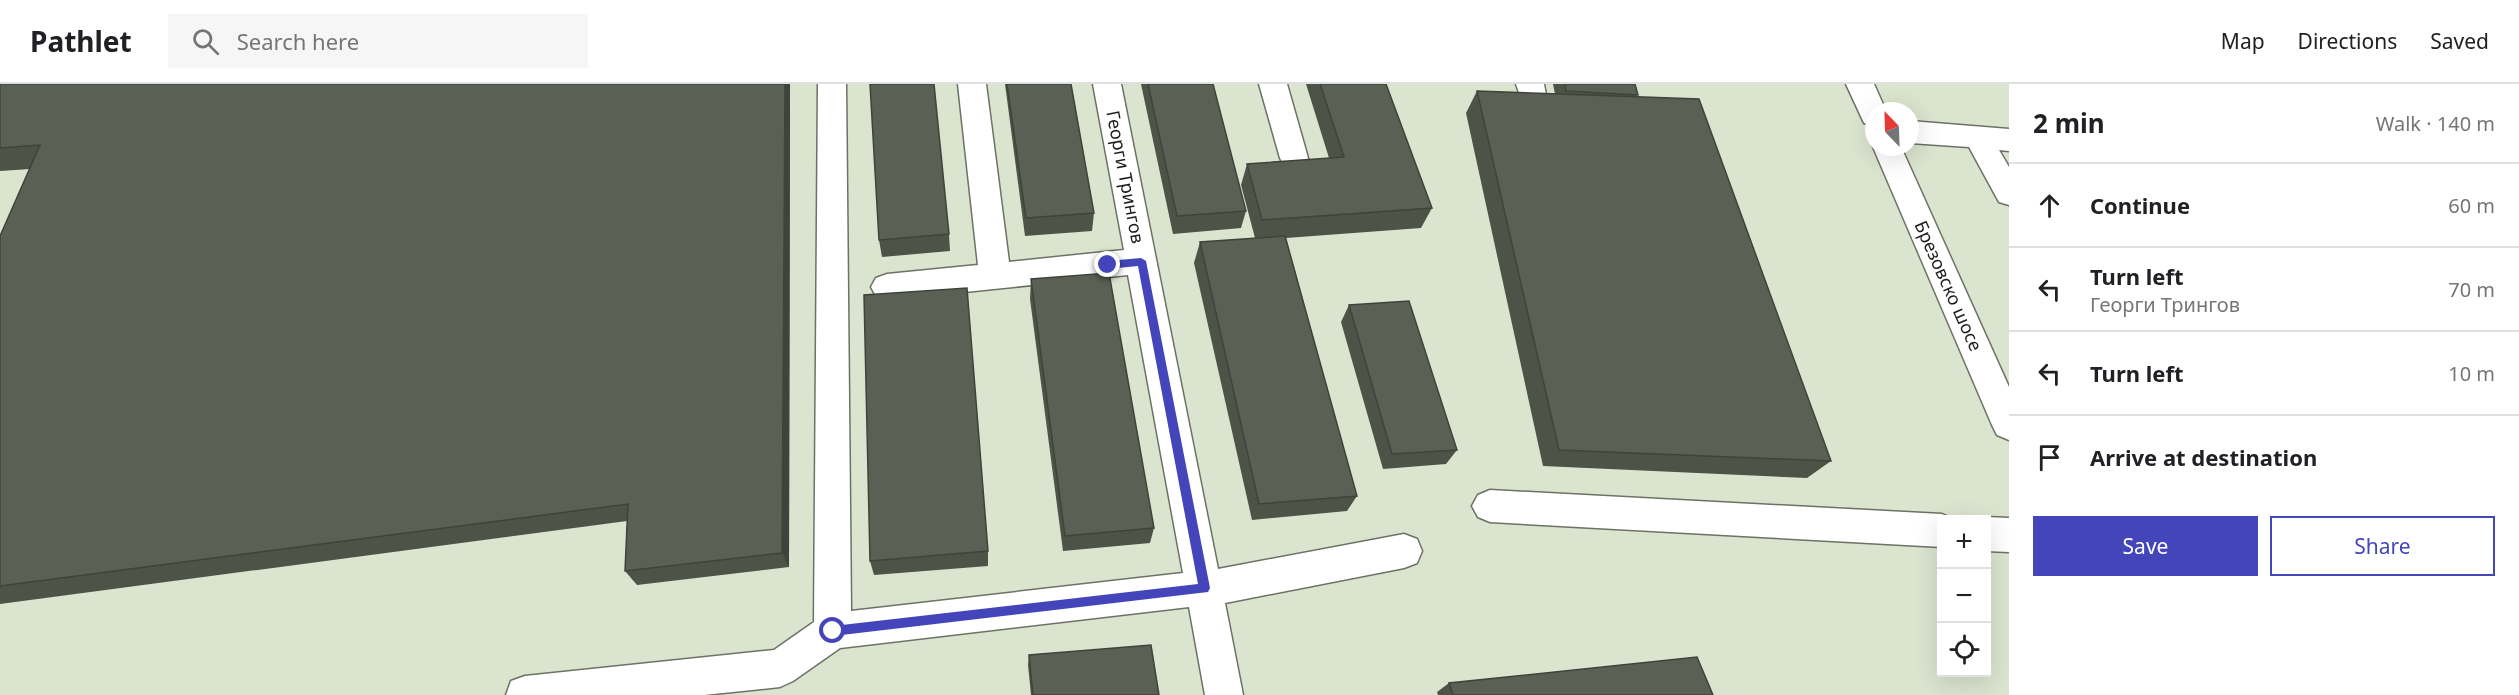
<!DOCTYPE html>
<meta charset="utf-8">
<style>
:root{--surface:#fff;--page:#f6f6f6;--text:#202124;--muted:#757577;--line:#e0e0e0;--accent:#4445bb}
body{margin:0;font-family:"Noto Sans",sans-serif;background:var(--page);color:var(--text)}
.controls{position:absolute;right:18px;bottom:18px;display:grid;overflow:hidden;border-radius:0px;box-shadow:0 6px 24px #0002}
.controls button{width:54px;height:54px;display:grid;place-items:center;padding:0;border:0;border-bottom:2px solid var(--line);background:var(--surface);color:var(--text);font:30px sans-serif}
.compass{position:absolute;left:1865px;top:18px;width:54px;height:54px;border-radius:50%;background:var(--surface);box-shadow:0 6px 24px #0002;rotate:337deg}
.stop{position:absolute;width:18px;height:18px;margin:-14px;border:4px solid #4445bb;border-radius:50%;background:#fff}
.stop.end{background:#4445bb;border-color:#fff;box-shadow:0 2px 6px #0008}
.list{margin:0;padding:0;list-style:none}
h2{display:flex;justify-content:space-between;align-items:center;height:78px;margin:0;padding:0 24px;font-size:26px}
h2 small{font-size:20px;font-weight:400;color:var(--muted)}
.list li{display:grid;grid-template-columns:39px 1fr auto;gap:18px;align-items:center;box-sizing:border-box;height:84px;padding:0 24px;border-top:2px solid var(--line)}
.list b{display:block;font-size:22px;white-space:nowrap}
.list p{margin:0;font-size:20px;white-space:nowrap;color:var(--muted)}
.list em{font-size:20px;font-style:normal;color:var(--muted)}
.actions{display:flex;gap:12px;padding:18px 24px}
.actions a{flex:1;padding:14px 0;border:2px solid var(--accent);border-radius:0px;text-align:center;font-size:21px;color:var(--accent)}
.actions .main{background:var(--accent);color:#fff}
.icon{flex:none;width:33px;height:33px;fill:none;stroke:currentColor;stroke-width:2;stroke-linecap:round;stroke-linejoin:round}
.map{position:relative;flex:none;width:2009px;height:611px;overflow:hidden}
header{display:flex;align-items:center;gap:36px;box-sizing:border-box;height:84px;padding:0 30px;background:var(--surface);border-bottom:2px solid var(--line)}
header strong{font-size:28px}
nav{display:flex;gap:33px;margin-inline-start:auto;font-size:21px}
.search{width:420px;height:54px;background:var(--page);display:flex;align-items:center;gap:15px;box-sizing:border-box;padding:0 21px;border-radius:0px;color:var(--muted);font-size:22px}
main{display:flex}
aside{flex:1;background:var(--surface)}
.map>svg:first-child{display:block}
.built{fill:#dbe4cf;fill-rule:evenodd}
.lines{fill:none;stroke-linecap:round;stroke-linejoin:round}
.minor-casing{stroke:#6c7265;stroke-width:3}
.minor{fill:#fff;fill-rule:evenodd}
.wall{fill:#4e5348}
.shaded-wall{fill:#40433b}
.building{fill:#5b6054;stroke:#40433b;stroke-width:1.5}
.route{fill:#4445bb}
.labels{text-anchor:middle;stroke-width:6;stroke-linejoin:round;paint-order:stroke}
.street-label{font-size:18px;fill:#1b1d18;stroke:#fff}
</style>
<header>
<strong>Pathlet</strong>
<div class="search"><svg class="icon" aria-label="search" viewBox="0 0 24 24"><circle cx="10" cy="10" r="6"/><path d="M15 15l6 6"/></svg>Search here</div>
<nav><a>Map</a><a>Directions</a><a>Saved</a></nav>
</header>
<main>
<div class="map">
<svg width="2009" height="611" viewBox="0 0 2009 611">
<rect width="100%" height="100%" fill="#e9efe1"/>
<path class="built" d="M0,0H2009V611H0ZM1874,27H1910V63H1874ZM1942,436H1986V588H1942Z"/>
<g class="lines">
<defs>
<path id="minor" d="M818,0H846L851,527L1183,489L1128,191L887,216L876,212L871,203L876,194L887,190L978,181L958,0H986L1009,178L1124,166L1093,0H1121L1218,485L1404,450L1417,455L1422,467L1417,479L1404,484L1225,519L1243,611H1205L1189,523L840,564L793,597L780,603L704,611H506L511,597L525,592L774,566L814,538Z
M1259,0H1287L1308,74L1304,82L1294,85L1284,82L1280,74Z
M1516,0H1544L1546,11L1542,18L1532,21L1522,18Z
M1846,0H1874L1886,27H1874V42L1864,39Z
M1910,37L2009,45V67L1999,66L2009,83V121L1999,118L1969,63L1910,59Z
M1874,60V63H1901L2009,303V356L1997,351L1992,341L1873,63Z
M1490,406L1942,430L1955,436H1942V463L1490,438L1478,433L1472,422L1478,411Z
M1986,433L2009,434V468L1986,467V436H1981Z"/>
</defs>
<use href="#minor" class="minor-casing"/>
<use href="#minor" class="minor"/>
</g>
<path class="wall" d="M0,0H790L789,483L637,501L625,487L627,437L0,520V152L30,85L0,87Z
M1005,0H1071L1094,129L1092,147L1025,152Z
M1141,0H1213L1246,127L1241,144L1173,150Z
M1306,0H1386L1432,124L1421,144L1286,154L1357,412L1347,427L1252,436L1194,179L1200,158L1255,154L1241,101L1247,80L1329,74Z
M1553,0H1635L1638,11L1636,12L1831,377L1807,394L1543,382L1466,29L1477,7L1555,10Z
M949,150L950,167L882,173L879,156Z
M1031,195L1154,444L1150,459L1063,467L1030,215Z
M1349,221L1457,366L1446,380L1383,385L1341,238Z
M988,467V482L874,491L870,477Z
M1029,571L1159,611H1031L1028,581Z
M1449,599L1713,611H1438L1437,608Z"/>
<path class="shaded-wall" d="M785,0H790L789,483L782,469Z"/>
<path class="building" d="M0,0H785L782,469L625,487L628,420L0,502V152L40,61L0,64Z
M870,0H934L949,150L879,156Z
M1007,0H1071L1094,129L1026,134Z
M1148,0H1213L1246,127L1177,132Z
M1320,0H1386L1432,124L1262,136L1247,80L1344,73Z
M1565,0H1635L1638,11L1566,7Z
M1477,7L1699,15L1831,377L1559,366Z
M1285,152L1357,412L1259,420L1200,158Z
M1109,189L1154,444L1065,452L1031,195Z
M967,204L988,467L870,477L864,211Z
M1409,217L1457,366L1392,370L1349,221Z
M1151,561L1159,611H1033L1029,571Z
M1697,573L1713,611H1453L1449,599Z"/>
<path class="route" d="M1141,174L1146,177L1210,504L1208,508L833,552L829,551V543L833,542L1198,500L1138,182L1108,185L1103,181L1108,177Z"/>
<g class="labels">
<g class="street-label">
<text transform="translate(1125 93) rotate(79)" y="6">Георги Трингов</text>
<text transform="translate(1948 202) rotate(66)" y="6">Брезовско шосе</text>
</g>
</g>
</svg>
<div class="controls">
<button>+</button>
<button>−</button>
<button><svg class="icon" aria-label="locate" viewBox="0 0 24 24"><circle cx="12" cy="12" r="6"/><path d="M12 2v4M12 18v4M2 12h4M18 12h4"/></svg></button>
</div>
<svg class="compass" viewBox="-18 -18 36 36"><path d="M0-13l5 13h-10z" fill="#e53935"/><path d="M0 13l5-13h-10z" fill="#757577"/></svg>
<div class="stop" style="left:833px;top:547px"></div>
<div class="stop end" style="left:1108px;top:181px"></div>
</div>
<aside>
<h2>2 min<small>Walk · 140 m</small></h2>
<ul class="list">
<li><svg class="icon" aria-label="ahead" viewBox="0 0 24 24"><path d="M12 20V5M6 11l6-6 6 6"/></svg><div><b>Continue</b></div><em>60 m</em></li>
<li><svg class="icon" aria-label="left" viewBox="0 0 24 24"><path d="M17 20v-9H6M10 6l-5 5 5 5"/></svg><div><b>Turn left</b><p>Георги Трингов</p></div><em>70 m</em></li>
<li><svg class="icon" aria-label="left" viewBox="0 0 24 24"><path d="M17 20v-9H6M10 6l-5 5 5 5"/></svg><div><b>Turn left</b></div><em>10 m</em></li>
<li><svg class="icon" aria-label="arrive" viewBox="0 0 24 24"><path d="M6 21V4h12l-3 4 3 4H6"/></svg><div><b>Arrive at destination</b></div></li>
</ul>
<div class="actions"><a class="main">Save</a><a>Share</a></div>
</aside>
</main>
